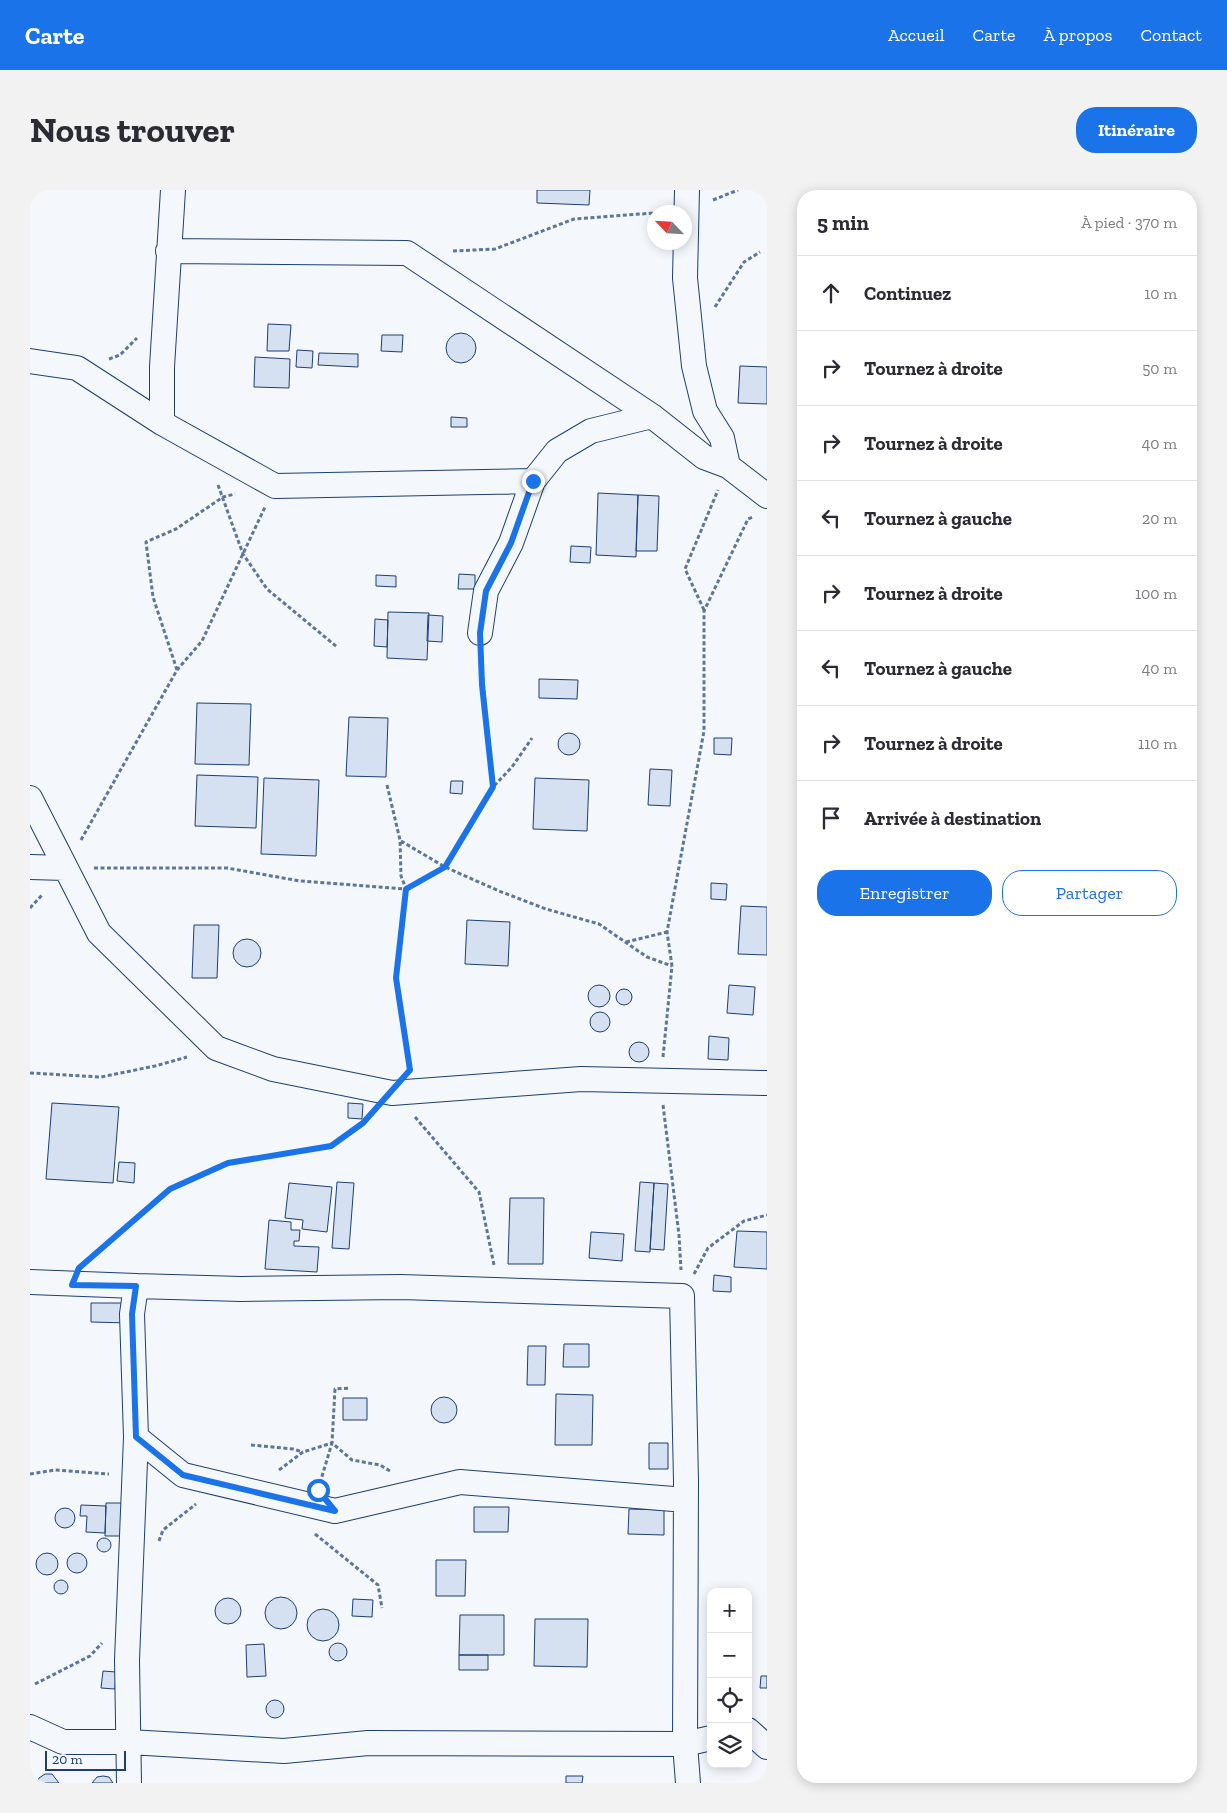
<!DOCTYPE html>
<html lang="fr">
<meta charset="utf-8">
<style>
:root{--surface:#fff;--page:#f2f2f3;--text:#2b2b33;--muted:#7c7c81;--line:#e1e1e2;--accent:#1a73e8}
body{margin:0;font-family:"Zilla Slab",serif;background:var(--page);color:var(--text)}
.controls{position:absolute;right:15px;bottom:15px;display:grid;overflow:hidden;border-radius:10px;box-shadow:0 2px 12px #0003}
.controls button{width:45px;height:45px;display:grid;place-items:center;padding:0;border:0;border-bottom:1px solid var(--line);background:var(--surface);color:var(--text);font:25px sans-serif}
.compass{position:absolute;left:617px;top:15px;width:45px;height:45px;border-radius:50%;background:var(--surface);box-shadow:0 2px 12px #0003;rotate:295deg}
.scale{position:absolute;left:15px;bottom:12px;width:81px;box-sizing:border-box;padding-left:5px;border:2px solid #1d3f73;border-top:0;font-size:14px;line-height:18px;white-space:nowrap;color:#1d3f73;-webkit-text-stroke:4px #f4f7fb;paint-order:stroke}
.stop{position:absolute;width:15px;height:15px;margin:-11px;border:4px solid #1a73e8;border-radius:50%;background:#fff}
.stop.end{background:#1a73e8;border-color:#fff;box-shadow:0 1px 5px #0008}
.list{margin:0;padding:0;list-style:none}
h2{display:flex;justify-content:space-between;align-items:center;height:65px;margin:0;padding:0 20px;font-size:21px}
h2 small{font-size:16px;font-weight:400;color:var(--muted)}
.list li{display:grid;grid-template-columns:32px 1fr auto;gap:15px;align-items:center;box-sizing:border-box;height:75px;padding:0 20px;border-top:1px solid var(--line)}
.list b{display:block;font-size:19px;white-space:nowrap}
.list em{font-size:16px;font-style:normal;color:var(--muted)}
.actions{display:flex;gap:10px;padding:15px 20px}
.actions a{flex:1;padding:11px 0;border:1px solid var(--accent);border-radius:20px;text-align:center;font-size:18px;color:var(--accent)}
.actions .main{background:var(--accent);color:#fff}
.icon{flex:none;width:28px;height:28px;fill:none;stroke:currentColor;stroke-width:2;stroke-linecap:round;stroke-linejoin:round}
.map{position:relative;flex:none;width:737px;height:1593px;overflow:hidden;border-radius:20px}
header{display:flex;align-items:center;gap:30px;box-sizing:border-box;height:70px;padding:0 25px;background:var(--accent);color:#fff}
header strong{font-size:24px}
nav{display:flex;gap:28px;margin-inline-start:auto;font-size:18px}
.intro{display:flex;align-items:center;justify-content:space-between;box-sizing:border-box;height:120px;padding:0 30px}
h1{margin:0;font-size:35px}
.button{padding:12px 22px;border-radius:20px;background:var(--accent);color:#fff;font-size:18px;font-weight:700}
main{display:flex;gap:30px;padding:0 30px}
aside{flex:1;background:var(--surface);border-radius:20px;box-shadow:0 2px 12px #0003}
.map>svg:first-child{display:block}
.building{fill:#d5e0f0;stroke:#1d3f73}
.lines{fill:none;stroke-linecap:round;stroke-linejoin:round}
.minor-casing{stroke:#1d3f73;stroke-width:26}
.path{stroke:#5e769c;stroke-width:3;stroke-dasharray:4 2.5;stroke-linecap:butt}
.minor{stroke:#f4f7fb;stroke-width:24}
.route{stroke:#1a73e8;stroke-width:6}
</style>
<header>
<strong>Carte</strong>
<nav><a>Accueil</a><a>Carte</a><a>À propos</a><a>Contact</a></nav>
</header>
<div class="intro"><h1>Nous trouver</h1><a class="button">Itinéraire</a></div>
<main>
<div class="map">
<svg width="737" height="1593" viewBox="0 0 737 1593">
<rect width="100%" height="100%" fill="#f4f7fb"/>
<path class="building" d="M507,0H560L559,15L507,13Z
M238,134L261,135L259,161H237Z
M416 158a15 15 0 1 1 30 0a15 15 0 1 1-30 0Z
M352,145H373L372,162L351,161Z
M267,160L283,161L282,178L266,177Z
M289,163L328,164V177L288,175Z
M225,167L260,169L259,198L224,197Z
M710,176L737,177V214L708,213Z
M421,227L437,228V237H421Z
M568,303L608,305L606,367L566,365Z
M608,305L629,306L627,361H606Z
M541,356L561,357L560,373L540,372Z
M429,384L445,385V399H428Z
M346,385L366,386V397L346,396Z
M358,422L399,423L397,470L357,468Z
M398,425L413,426L412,452L397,451Z
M345,429L358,430L357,457L344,456Z
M509,489L548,490L547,509L509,508Z
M167,513L221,514L219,575L165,574Z
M319,527L358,528L356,587L316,586Z
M528 554a11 11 0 1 1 22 0a11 11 0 1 1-22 0Z
M684,548H702L701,565L684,564Z
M620,579L642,580L640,616L618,615Z
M167,585L228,587L226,638L165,636Z
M234,588L289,590L286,666L231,664Z
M505,588L559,590L557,641L503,639Z
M421,591H433L432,604L420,603Z
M681,693L697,694L696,710L681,709Z
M711,716L737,717V765L708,764Z
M437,730L480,732L478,776L435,774Z
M164,735H189L187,788H162Z
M203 763a14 14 0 1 1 28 0a14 14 0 1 1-28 0Z
M699,795L725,797L723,825L697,823Z
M558 806a11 11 0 1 1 22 0a11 11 0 1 1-22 0Z
M586 807a8 8 0 1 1 16 0a8 8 0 1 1-16 0Z
M560 832a10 10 0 1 1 20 0a10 10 0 1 1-20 0Z
M679,846L699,848L698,870L678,869Z
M599 862a10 10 0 1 1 20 0a10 10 0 1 1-20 0Z
M22,913L89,917L83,993L16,989Z
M318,913L333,914L332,929L318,928Z
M89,972L105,973L104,993L87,991Z
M307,992L324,993L319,1059L302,1058Z
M610,992L624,993L620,1062L605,1061Z
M259,993L302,997L297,1042L272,1039L273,1030L255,1028Z
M624,993L638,994L634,1060L620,1059Z
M480,1008H514L513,1074H478Z
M239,1030L261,1032V1040H270L269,1051H264V1056L289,1057L287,1082L235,1079Z
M707,1041L737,1042V1079L704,1077Z
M561,1042L594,1044L592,1071L559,1068Z
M684,1085L701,1087V1102L683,1101Z
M61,1113H100L99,1133L61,1132Z
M534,1154H559V1177H533Z
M498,1156H516L515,1195H497Z
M526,1204L563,1205L562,1255H525Z
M401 1220a13 13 0 1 1 26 0a13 13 0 1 1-26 0Z
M313,1208H337V1230H313Z
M619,1253H638V1279H619Z
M76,1313H95L94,1346H75Z
M51,1315L76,1316L75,1343L56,1342L57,1326H50Z
M444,1317H479L478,1342H444Z
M25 1328a10 10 0 1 1 20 0a10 10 0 1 1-20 0Z
M599,1319L634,1320V1345L598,1344Z
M67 1355a7 7 0 1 1 14 0a7 7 0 1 1-14 0Z
M6 1374a11 11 0 1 1 22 0a11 11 0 1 1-22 0Z
M37 1373a10 10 0 1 1 20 0a10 10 0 1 1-20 0Z
M406,1370H436L435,1406H406Z
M24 1397a7 7 0 1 1 14 0a7 7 0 1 1-14 0Z
M235 1423a16 16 0 1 1 32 0a16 16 0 1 1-32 0Z
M185 1421a13 13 0 1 1 26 0a13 13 0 1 1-26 0Z
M323,1409L343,1410L342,1427L322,1426Z
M277 1435a16 16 0 1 1 32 0a16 16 0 1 1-32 0Z
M430,1425H474V1465H429Z
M505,1429H558L557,1477L504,1476Z
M299 1462a9 9 0 1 1 18 0a9 9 0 1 1-18 0Z
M234,1454L236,1486L217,1487L216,1455Z
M429,1465H458V1480H429Z
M73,1481L86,1482L85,1499L71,1498Z
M731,1486H737V1498H730Z
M236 1519a9 9 0 1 1 18 0a9 9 0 1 1-18 0Z
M15,1584H22L29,1593H7L9,1588Z
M73,1586L79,1587L83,1593H62L67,1587Z
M536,1586H553L552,1593H536Z"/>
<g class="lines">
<defs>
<path id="minor" d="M657,0L655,88L664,176L675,221L692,248L698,276
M138,61L377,63L622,226L674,267L698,276L737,306
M0,171L47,178L132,233L245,296L503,291
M132,233V177L143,0
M450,443L456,401L481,353L503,291L527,261L561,241L622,226
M0,608L69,743L186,858L243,879L362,903L551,889L737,893
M0,677L35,678
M0,1092L106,1096L102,1124L106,1247L97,1470L99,1593
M106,1096L211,1099L371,1097L652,1106L656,1291L655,1554L658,1593
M106,1247L153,1285L305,1321L430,1292L656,1310
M0,1537L33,1552H99L254,1561L338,1553L655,1554L681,1548
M718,1540L737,1557"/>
</defs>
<use href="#minor" class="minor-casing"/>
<path class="path" d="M683,10L708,0
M423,61L465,59L544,29L624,23
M685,117L714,72L730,62
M79,169L90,165L107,148
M188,295L213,364L237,399L307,457
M674,420L655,379L688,300
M451,468L463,597
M147,480L123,407L116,352L146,339L193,307L205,304
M51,650L147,480L172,451L235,317
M371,651L415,677L469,701L516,719L569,734L617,767L642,776
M64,678H197L270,691L376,699L371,686L370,650L357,595
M0,718L13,704
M596,752L637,742
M633,867L642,776L637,742L674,541V421L718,329L723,327
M379,876L366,788L376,699L415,677L463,597L482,577L502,548
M0,883L71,887L125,876L157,867
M633,915L649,1045L651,1080
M385,927L449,1002L464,1075
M61,1067L140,999L198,973L301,956L341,925
M664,1084L678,1058L714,1031L737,1025
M221,1255L263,1259L273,1262
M249,1280L273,1262L302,1253L305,1199L320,1198
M0,1284L25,1280L79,1284
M290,1293L302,1253L322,1270L350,1275L360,1281
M285,1344L348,1395L352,1418
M129,1351L133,1340L166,1314
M5,1494L60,1466L72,1453"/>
<use href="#minor" class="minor"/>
</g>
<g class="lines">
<path class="route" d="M288,1300L305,1321L153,1285L106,1247L102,1124L106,1096L42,1095L49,1078L140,999L198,973L301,956L333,933L380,880L366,788L376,699L415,677L463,597L452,495L450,443L456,401L481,353L503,291"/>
</g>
</svg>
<div class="controls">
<button>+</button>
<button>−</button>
<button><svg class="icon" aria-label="locate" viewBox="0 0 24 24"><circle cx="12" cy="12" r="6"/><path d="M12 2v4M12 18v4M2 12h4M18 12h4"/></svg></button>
<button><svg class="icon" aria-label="layers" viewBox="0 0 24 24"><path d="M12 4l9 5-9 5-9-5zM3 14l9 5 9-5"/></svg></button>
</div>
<svg class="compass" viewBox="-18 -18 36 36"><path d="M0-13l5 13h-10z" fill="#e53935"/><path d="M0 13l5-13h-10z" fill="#7c7c81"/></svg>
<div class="scale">20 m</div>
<div class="stop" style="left:288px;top:1300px"></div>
<div class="stop end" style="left:503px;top:291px"></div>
</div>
<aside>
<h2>5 min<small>À pied · 370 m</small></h2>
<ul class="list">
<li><svg class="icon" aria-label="ahead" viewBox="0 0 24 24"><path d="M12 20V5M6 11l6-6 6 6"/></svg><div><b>Continuez</b></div><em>10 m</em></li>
<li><svg class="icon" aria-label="right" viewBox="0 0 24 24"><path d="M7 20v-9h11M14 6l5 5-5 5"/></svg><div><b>Tournez à droite</b></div><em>50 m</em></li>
<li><svg class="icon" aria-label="right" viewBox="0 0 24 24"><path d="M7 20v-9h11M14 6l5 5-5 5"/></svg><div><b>Tournez à droite</b></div><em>40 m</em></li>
<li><svg class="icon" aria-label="left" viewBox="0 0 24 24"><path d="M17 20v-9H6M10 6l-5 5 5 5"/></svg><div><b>Tournez à gauche</b></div><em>20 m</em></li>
<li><svg class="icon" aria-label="right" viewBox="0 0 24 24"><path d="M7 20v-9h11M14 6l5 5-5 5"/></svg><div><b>Tournez à droite</b></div><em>100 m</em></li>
<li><svg class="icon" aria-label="left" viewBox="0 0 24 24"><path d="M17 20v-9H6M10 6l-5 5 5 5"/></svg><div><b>Tournez à gauche</b></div><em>40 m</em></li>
<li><svg class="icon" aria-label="right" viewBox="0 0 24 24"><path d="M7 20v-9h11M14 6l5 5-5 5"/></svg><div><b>Tournez à droite</b></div><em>110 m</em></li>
<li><svg class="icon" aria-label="arrive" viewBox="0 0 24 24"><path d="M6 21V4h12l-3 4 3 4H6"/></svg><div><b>Arrivée à destination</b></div></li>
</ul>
<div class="actions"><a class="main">Enregistrer</a><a>Partager</a></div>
</aside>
</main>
